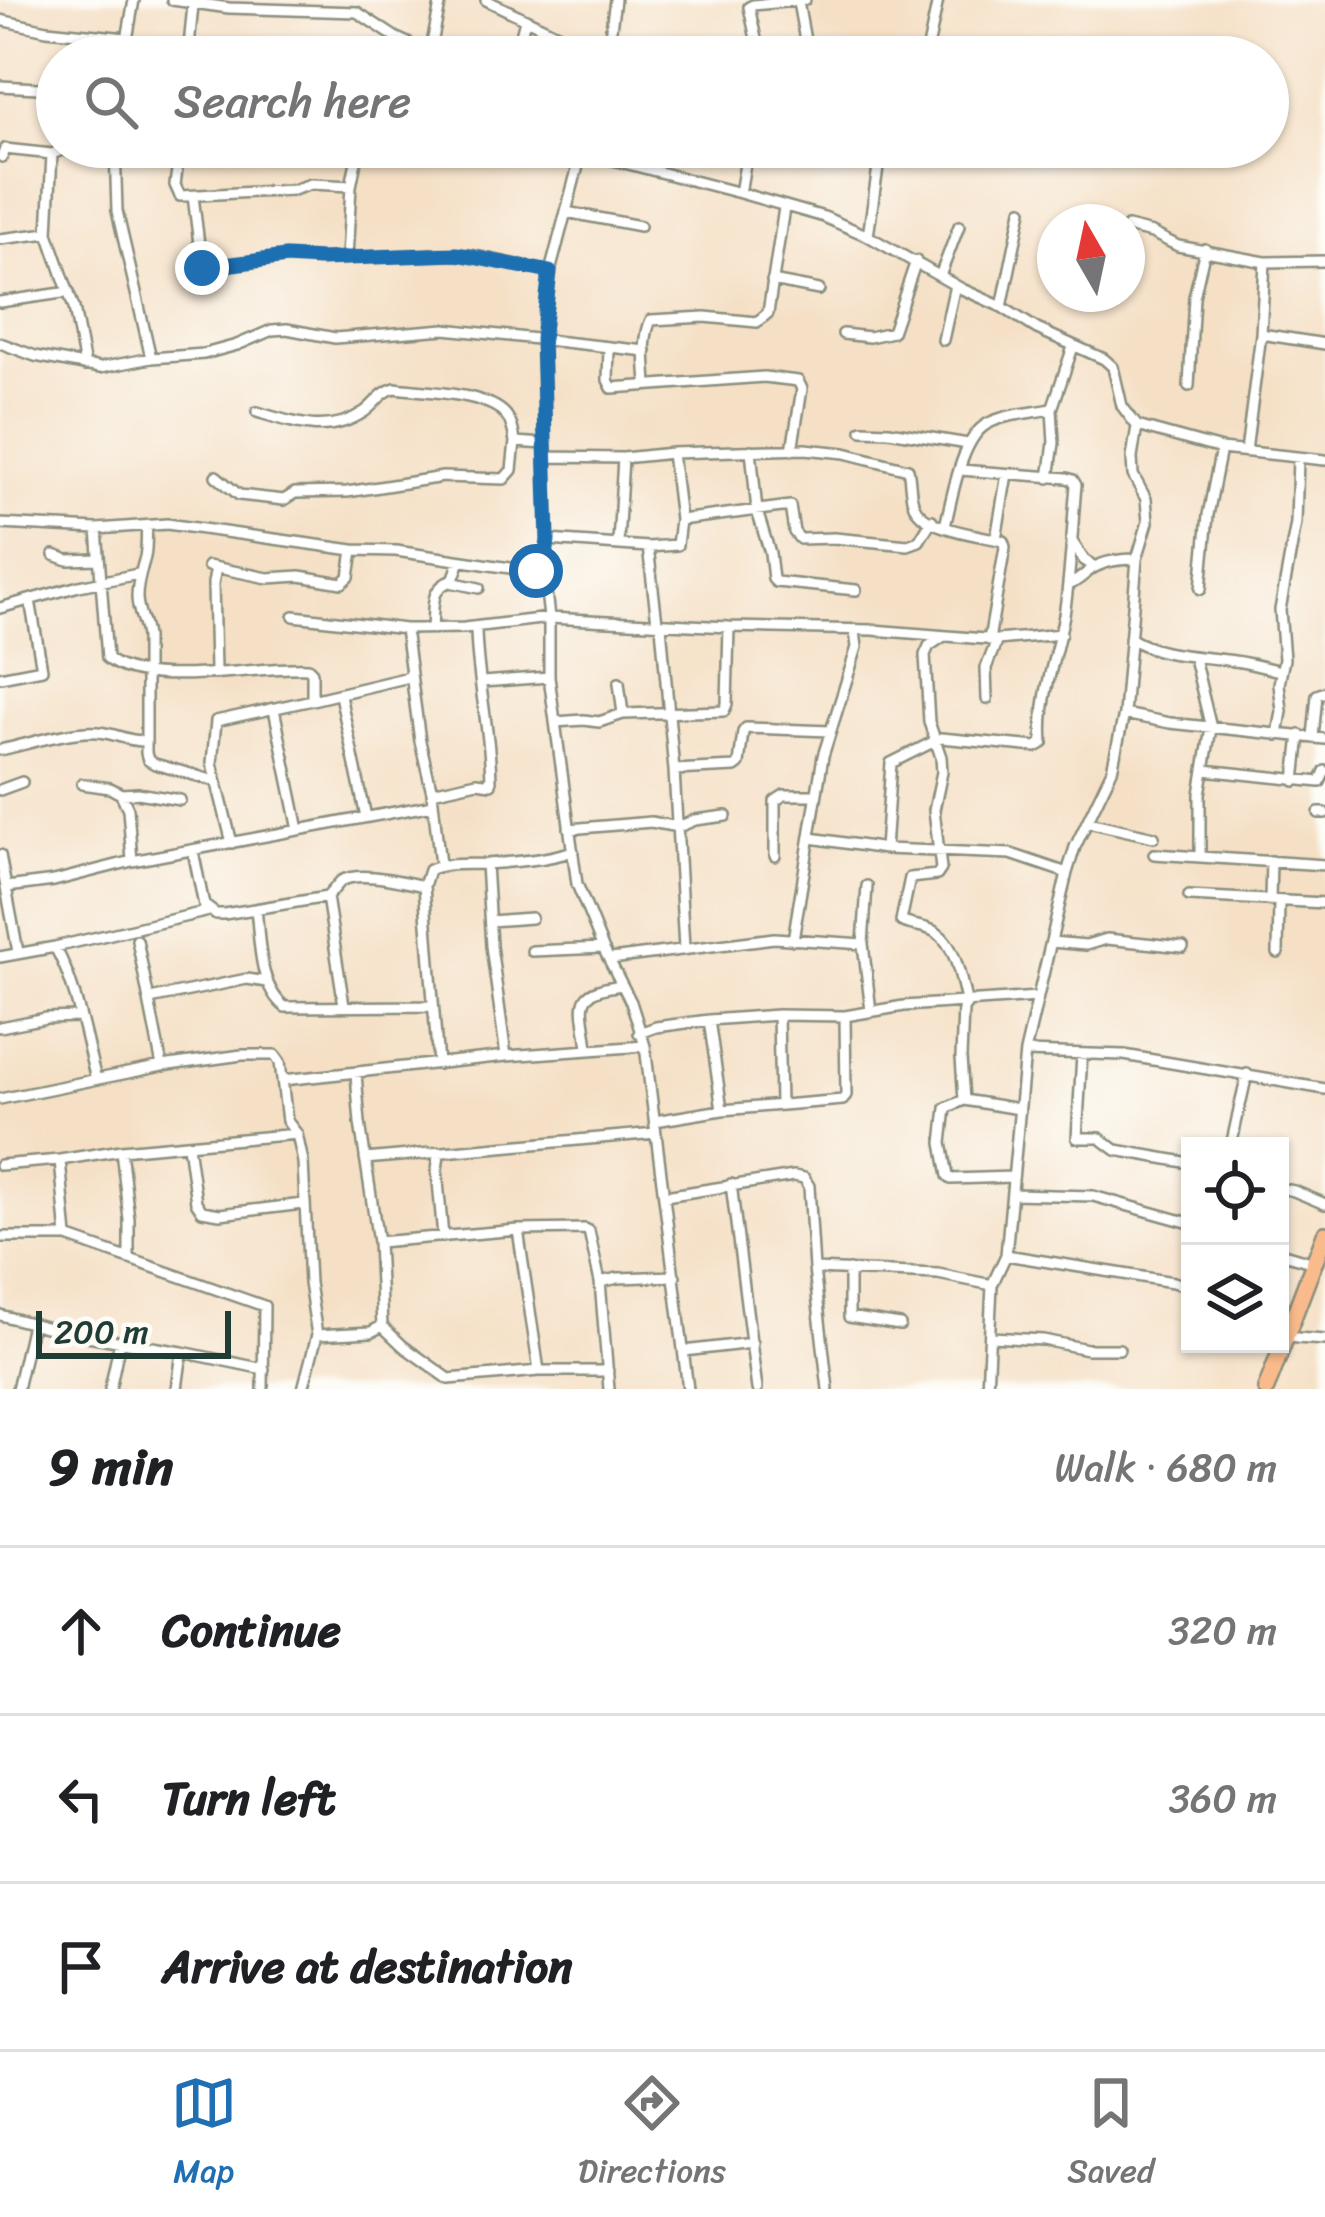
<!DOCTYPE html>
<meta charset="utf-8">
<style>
:root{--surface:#fff;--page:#f6f6f6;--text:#202124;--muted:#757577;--line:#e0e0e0;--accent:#1f6fb2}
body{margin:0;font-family:Sriracha,sans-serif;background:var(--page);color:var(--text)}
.controls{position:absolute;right:36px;bottom:36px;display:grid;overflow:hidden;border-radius:0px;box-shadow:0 3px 9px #0004}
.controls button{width:108px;height:108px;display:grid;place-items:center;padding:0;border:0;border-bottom:3px solid var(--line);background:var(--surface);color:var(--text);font:60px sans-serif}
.compass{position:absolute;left:1037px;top:204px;width:108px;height:108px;border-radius:50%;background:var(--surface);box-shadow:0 3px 9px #0004;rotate:351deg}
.scale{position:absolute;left:36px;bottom:30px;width:195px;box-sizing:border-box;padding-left:12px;border:6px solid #1f3d34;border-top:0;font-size:33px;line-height:42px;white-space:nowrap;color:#1f3d34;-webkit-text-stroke:9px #fdfcf7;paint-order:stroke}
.stop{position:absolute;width:36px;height:36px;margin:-27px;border:9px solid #1f6fb2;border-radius:50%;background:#fff}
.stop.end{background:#1f6fb2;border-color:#fff;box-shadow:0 3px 12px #0008}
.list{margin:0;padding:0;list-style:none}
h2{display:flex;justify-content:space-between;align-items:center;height:156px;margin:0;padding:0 48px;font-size:51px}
h2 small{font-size:39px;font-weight:400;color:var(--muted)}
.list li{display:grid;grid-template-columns:78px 1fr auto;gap:36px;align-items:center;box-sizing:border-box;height:168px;padding:0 48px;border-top:3px solid var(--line)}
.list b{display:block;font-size:45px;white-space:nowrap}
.list em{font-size:39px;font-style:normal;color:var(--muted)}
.icon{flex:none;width:66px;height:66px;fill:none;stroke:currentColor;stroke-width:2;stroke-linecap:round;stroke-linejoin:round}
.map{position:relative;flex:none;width:1325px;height:1389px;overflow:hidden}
.search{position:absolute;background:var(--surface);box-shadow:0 3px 9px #0004;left:36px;right:36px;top:36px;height:132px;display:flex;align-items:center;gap:30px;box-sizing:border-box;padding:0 42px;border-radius:66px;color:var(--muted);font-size:45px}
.sheet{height:660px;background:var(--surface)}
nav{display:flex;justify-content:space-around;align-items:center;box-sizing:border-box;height:168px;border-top:3px solid var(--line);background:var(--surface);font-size:33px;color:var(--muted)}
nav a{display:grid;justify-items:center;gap:6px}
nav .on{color:var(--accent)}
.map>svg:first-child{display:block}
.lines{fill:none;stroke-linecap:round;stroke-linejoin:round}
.minor-casing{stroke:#8a8e7d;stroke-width:14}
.highway-casing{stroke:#8a8e7d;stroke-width:20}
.minor{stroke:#fff;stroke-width:9}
.highway{stroke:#fabb8c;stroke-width:15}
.route{stroke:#1f6fb2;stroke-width:15}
</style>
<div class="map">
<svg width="1325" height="1389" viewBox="0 0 1325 1389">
<rect width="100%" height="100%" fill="#fdfcf7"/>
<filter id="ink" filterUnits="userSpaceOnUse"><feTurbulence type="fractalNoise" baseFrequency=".00833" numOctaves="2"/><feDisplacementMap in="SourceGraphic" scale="24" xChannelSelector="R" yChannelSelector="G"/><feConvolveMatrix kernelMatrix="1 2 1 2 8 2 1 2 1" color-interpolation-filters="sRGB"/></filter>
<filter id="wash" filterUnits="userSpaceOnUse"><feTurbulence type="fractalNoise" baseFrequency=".004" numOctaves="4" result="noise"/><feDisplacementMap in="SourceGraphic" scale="48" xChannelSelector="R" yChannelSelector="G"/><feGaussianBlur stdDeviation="2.7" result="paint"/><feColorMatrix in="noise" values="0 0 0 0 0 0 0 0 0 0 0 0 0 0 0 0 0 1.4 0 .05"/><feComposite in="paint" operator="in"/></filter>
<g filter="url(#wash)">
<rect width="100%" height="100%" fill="#f5e0c6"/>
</g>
<g filter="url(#ink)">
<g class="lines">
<defs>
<path id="minor" d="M172,0L229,8L357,12L395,37L438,57
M486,0L576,43L608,53
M798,2L808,57
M0,20L47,30L127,38
M430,53L441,0
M124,57L134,0
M188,57L193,5
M515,57L525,20
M607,57L615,0
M760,57L749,7L753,5L805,0
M926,57L938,0
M0,86L57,89
M115,147L117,211L151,358
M180,147L175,185L180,196L293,190L311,184L351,186L347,258
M459,147L476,154L484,153L488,147
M583,147L550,272L542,339L548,540L544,573L549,618V677L577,884L603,948L631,1002L645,1046L688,1389
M582,152L740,193L824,217L868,236L962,289L1002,307L1037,329L1104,359L1113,367L1122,406L1137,426L1221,449L1325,460
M2,157L5,149L52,154
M351,186L359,147
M740,193L748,147
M193,196L202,268L286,257L320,259L442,254L470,255L550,272
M566,212L640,226
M1127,227L1152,233L1178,246L1265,262L1261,334L1246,451
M48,233L74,308L85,366
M868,236L881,147
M0,239L48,233L52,154L62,150L115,153
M1265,262L1325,261
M940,276L959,226
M772,281L819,290
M0,302L69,292
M1002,307L1022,210
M843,334L869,337L892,332L916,261
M1261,334L1325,344
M943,340L955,285
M0,343L35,356L100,368L151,358L204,354L237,345L272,330L287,329L335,338L445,329L646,351
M609,348L608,380L612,388L764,377L798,381L802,389L792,450
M647,385C646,364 642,339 651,320L705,317L757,322L768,313L784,208
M1189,386L1194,297L1205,249
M257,412C294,423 328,436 364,412C376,404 380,392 395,388C423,392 487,392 506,415C512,423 514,433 515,442L545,444
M862,430L889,431L968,444
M751,450L757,511L770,553L773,579L776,582L856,590
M546,457L623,458L672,453L805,449L845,453L908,469C911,481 909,496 915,507C926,530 981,535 1003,541L1005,547L989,640
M216,476L239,495L284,500L295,493L347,492L443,477L504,479L512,470L515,442
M1049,478L1054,443L1052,409L1073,347
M680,520L790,506L794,532L800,539L834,538L908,545L919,541L932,520
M0,524L97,529L167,524L353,550L396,551L544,573
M147,526C146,536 147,548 145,557C141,572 137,582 137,597C137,612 145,623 146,637V753L148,760L155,764L215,781
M945,526C952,499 961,438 987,424C1005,414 1032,413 1052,409
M97,529L107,658C144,691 257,665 308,668L312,672V700L409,677
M996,539L1007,474
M548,540L648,547L677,545L680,520L672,453
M1071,540L1084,560L1095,567
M618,543L623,458
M648,547L657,622L661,626L674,770L684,948
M54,555L68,560L98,559
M208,566L268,578L300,576L342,583L349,577L353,550
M450,582L479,588
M1069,585C1080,580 1085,573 1095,567C1108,560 1123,559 1137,559
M1201,589L1208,515L1221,449
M0,608L79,586L138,574
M294,616L405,629L464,628L549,618L729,627L873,630L997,640L1061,634
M405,629L420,741L432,792L440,865
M432,629C434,605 429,588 453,580L460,561
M941,638L929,646L925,655L929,722L941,757L942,772L934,810L941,869L937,875L910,878L901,921C912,927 926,925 937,933C957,946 961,983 967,1004L963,1009L961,1058L964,1100L946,1108L942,1143L948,1176L951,1179L1013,1177
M1130,638C1162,658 1198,655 1234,661C1250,663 1266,668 1281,671
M1194,658L1211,728L1200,794V856
M215,671L213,583L216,568
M0,677L42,669L30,600
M482,682L549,677
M619,683L623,714
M340,695L366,817
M987,699L986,668L997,640
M274,709L299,830
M1124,714L1170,723L1325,739
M555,722L584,720L599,722L623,714L724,711L727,704L729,627
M1278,735L1282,711L1279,684L1284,659L1280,610L1296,523L1298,458
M1313,737L1317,695L1325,692
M0,750C29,744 69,730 98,732C115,733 128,742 146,741
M674,770L735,767L739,764L743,732L746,728L830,731
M1204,770L1320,782L1325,771
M1295,781L1300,735
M82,784L110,788L121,794L128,809L132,861
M0,790L22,782
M432,792L477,782L491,784C491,731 476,679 476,627
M121,794L138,793L180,800
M1319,813H1325
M1088,822L1154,837
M569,829L651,822L678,827L695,820L726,816
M811,838L885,849L1011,854L1067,873
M232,843L212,763L216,721L312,700
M885,849L891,763L941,738L1036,747L1043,743C1039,699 1056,657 1064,615C1071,572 1072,528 1076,485L1073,480L1067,478L960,470
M193,851L204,905L216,914H224L327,897C329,895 339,883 341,881C360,870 403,882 424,886L429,870C447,862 467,865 486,864C514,862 546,860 573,851
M1154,854L1325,865
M0,855L18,952
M775,856V801L784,795H815
M486,864L491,946L506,1056
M424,886L438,1064
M867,886L863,944L871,1011
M7,887L54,881L132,861L433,805
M1189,896L1325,903
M327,897L344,1005
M1270,901L1271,861
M256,909C260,940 258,986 285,1007L433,1006
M490,921L531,918
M793,940L823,756L857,647L855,632
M1051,942L1086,945L1107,939L1183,947
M55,947C77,986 84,1035 96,1079
M532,951L603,948
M1278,953L1279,902
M0,957L55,947L209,911
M611,959L774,938L863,944
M150,999L247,979L267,982
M778,1015L780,1104
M709,1020L722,1110
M0,1027L46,1018L79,1017
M639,1033L656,1027L709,1020L778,1015L845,1016L904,1006L1038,997
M588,1049C584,1004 570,992 622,985
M1025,1052L1124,1055L1325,1089
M1082,1054L1077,1138H1100L1116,1150L1190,1163
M162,1066L242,1055H275L280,1062L287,1121L297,1134L303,1162L309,1283L317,1335L303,1389
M356,1074L360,1123L378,1242L382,1326L403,1346L449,1379L539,1371H608
M283,1080L506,1056L645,1046
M0,1099L162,1066L137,940
M964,1100L1019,1109
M655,1121L722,1110L843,1100L846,1095L845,1016
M188,1145L196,1202L202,1211L220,1214L303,1204
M1231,1146L1247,1074
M439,1154L437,1170L443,1237
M365,1159L656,1133
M60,1160L67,1237
M0,1165L60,1160L121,1150
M731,1184L757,1389
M1280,1188L1294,1191L1325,1204
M1012,1194L1093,1196L1190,1223
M665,1196L794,1176L804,1178L809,1186L814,1269L828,1389
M518,1230L539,1371
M0,1237H67L264,1306L263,1389
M378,1242L518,1230L585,1229L589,1231L600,1282L609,1389
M1280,1253L1314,1263
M1006,1255L1173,1282L1190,1287
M129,1257V1219L121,1150L297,1134
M814,1269L938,1274L992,1285
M849,1270V1317L900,1325
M600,1282L618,1278L675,1276
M0,1315L64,1332L182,1352L264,1369
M317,1335L371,1332L382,1326
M992,1337L1043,1340L1087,1349H1119
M1296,1338L1325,1340
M684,1351L752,1343
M17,1389L32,1324
M110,1389L120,1341
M177,1389L182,1352
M987,1389L992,1285L1006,1255L1025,1052L1067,873L1075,847L1112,770L1124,714L1137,559L1148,522L1146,499L1133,475L1132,458L1137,426"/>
<path id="highway" d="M1266,1389L1325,1234"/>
</defs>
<use href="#minor" class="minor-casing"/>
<use href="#highway" class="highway-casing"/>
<use href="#minor" class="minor"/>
<use href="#highway" class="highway"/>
</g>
</g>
<g class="lines" filter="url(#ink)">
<path class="route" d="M202,268L286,257L320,259L457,254L550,272L542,339L548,540L544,573L536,571"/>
</g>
</svg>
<div class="controls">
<button><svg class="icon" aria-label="locate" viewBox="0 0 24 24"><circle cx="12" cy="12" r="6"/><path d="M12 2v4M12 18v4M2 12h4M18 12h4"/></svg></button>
<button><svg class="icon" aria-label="layers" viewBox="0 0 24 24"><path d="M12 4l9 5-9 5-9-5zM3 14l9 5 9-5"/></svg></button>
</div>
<svg class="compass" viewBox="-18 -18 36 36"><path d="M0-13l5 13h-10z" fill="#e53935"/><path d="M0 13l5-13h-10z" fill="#757577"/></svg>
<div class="scale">200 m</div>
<div class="stop" style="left:536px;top:571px"></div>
<div class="stop end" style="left:202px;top:268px"></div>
<div class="search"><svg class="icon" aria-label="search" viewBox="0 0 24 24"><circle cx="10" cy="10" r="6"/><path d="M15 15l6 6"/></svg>Search here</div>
</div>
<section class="sheet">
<h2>9 min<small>Walk · 680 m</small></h2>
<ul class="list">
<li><svg class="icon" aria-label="ahead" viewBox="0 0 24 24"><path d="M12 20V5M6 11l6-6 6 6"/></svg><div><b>Continue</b></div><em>320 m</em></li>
<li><svg class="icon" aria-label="left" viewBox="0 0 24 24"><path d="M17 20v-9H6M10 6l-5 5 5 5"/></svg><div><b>Turn left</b></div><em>360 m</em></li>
<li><svg class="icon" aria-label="arrive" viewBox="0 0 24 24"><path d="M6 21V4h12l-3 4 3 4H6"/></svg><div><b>Arrive at destination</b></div></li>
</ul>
</section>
<nav>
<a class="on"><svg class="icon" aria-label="map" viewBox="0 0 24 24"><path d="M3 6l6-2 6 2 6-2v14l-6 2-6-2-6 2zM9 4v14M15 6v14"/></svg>Map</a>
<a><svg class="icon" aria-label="directions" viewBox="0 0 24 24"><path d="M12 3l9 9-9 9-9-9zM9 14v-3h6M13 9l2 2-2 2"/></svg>Directions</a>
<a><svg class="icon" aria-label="saved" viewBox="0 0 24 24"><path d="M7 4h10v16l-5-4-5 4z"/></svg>Saved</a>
</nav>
